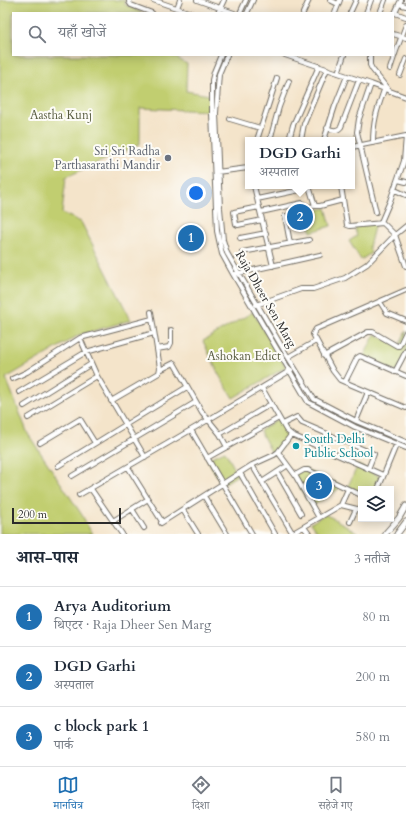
<!DOCTYPE html>
<html lang="hi">
<meta charset="utf-8">
<style>
:root{--surface:#fff;--page:#f2f2f3;--text:#1f2937;--muted:#747a83;--line:#e0e1e3;--accent:#1f6fb2}
body{margin:0;font-family:Cardo,"Noto Serif Devanagari",serif;background:var(--page);color:var(--text)}
.controls{position:absolute;right:12px;bottom:12px;display:grid;overflow:hidden;border-radius:0px;box-shadow:0 2px 10px #0003}
.controls button{width:36px;height:36px;display:grid;place-items:center;padding:0;border:0;border-bottom:1px solid var(--line);background:var(--surface);color:var(--text);font:20px sans-serif}
.scale{position:absolute;left:12px;bottom:10px;width:109px;box-sizing:border-box;padding-left:4px;border:2px solid #2b2b2b;border-top:0;font-size:11px;line-height:14px;white-space:nowrap;color:#2b2b2b;-webkit-text-stroke:3px #fdfcf7;paint-order:stroke}
.you{position:absolute;left:196px;top:193px;width:14px;height:14px;margin:-10px;border:3px solid #fff;border-radius:50%;background:#1a73e8;box-shadow:0 0 0 6px #1a73e833}
.badge{display:grid;place-items:center;width:26px;height:26px;border-radius:50%;background:var(--accent);color:#fff;font-size:13px;font-weight:700}
.pin{position:absolute;translate:-50% -50%;border:2px solid #fff;box-shadow:0 1px 4px #0006}
.popup{position:absolute;left:245px;top:137px;width:110px;height:52px;box-sizing:border-box;display:grid;place-content:center;border-radius:0px;background:var(--surface);filter:drop-shadow(0 1px 3px #0005);font-size:13px;white-space:nowrap;color:var(--muted)}
.popup b{font-size:15px;color:var(--text)}
.popup::after{content:'';position:absolute;left:50%;top:100%;margin-left:-8px;border:8px solid transparent;border-top-color:var(--surface)}
.list{margin:0;padding:0;list-style:none}
h2{display:flex;justify-content:space-between;align-items:center;height:52px;margin:0;padding:0 16px;font-size:17px}
h2 small{font-size:13px;font-weight:400;color:var(--muted)}
.list li{display:grid;grid-template-columns:26px 1fr auto;gap:12px;align-items:center;box-sizing:border-box;height:60px;padding:0 16px;border-top:1px solid var(--line)}
.list b{display:block;font-size:15px;white-space:nowrap}
.list p{margin:0;font-size:13px;white-space:nowrap;color:var(--muted)}
.list em{font-size:13px;font-style:normal;color:var(--muted)}
.icon{flex:none;width:22px;height:22px;fill:none;stroke:currentColor;stroke-width:2;stroke-linecap:round;stroke-linejoin:round}
.map{position:relative;flex:none;width:406px;height:534px;overflow:hidden}
.search{position:absolute;background:var(--surface);box-shadow:0 2px 10px #0003;left:12px;right:12px;top:12px;height:44px;display:flex;align-items:center;gap:10px;box-sizing:border-box;padding:0 14px;border-radius:0px;color:var(--muted);font-size:15px}
.sheet{height:232px;background:var(--surface)}
nav{display:flex;justify-content:space-around;align-items:center;box-sizing:border-box;height:56px;border-top:1px solid var(--line);background:var(--surface);font-size:11px;color:var(--muted)}
nav a{display:grid;justify-items:center;gap:2px}
nav .on{color:var(--accent)}
.map>svg:first-child{display:block}
.green{fill:#c1ce70;stroke:#767c4e}
.lines{fill:none;stroke-linecap:round;stroke-linejoin:round}
.minor-casing{stroke:#716c63;stroke-width:6}
.major-casing{stroke:#716c63;stroke-width:7}
.minor{stroke:#fff;stroke-width:4}
.major{stroke:#fff;stroke-width:5}
.worship-dot{fill:#6b7280;stroke:#fdfcf7;stroke-width:1.5}
.culture-dot{fill:#0f9aa8;stroke:#fdfcf7;stroke-width:1.5}
.labels{text-anchor:middle;stroke-width:4;stroke-linejoin:round;paint-order:stroke}
.park-label{font-size:12px;fill:#585c40;stroke:#fdfcf7}
.worship-label{font-size:12px;fill:#5b616d;stroke:#fdfcf7;text-anchor:end}
.street-label{font-size:12px;fill:#2b2b2b;stroke:#fdfcf7}
.culture-label{font-size:12px;fill:#0d838f;stroke:#fdfcf7;text-anchor:start}
</style>
<div class="map">
<svg width="406" height="534" viewBox="0 0 406 534">
<rect width="100%" height="100%" fill="#fdfcf7"/>
<filter id="ink" filterUnits="userSpaceOnUse"><feTurbulence type="fractalNoise" baseFrequency=".025" numOctaves="2"/><feDisplacementMap in="SourceGraphic" scale="8" xChannelSelector="R" yChannelSelector="G"/><feConvolveMatrix kernelMatrix="1 2 1 2 8 2 1 2 1" color-interpolation-filters="sRGB"/></filter>
<filter id="wash" filterUnits="userSpaceOnUse"><feTurbulence type="fractalNoise" baseFrequency=".012" numOctaves="4" result="noise"/><feDisplacementMap in="SourceGraphic" scale="16" xChannelSelector="R" yChannelSelector="G"/><feGaussianBlur stdDeviation="0.9" result="paint"/><feColorMatrix in="noise" values="0 0 0 0 0 0 0 0 0 0 0 0 0 0 0 0 0 1.4 0 .05"/><feComposite in="paint" operator="in"/></filter>
<g filter="url(#wash)">
<rect width="100%" height="100%" fill="#f4e4ca"/>
<path class="green" d="M0,0H125L124,4L143,13H13V55H174L173,56L187,64L186,91L209,95L208,111L140,108V144L66,177L62,213L81,222L131,320L79,335L6,378L28,434L82,515L92,534H0Z
M326,208L331,226L311,232L307,212Z
M375,223L369,247L371,253L361,260L349,241L357,236L354,226Z
M253,312L286,367L233,398L219,375L203,341Z
M406,331V353L397,372L363,358L375,334L399,346Z
M279,418L290,434L278,452L273,455L260,431Z
M225,451L238,475L222,485L207,459Z
M358,465L381,477L376,489H361V492L348,486Z
M304,468L339,484L340,488L311,507L292,474Z
M325,514L347,526L358,534H319L311,523Z"/>
</g>
<g filter="url(#ink)">
<g class="lines">
<defs>
<path id="minor" d="M129,0V2L131,5L152,13
M153,0L191,13
M197,0L234,13
M330,0L338,4
M401,0L395,13L406,17
M399,4L406,6
M177,8L180,0
M218,13L224,0
M240,13L246,0
M247,13L253,0
M303,13L309,0
M335,13L340,0
M350,13L356,0
M366,13L371,0
M380,13L385,0
M393,34L406,38
M221,55L214,72L212,80V113L217,231L222,254L233,274L308,402L355,427L406,448
M227,55L219,74L216,113L220,208L223,240L227,253L288,357L314,399L356,421L406,442
M285,55L371,84L406,97
M370,55V65L372,69L390,92
M390,69L396,51L406,25
M338,73L344,55
M400,75L406,59
M371,84L359,119L357,132L376,212
M230,119L260,128
M327,128C332,130 337,132 341,127L359,80
M257,140L277,78
M270,140L279,107L289,81
M289,140L293,125L319,66
M301,140L304,124L327,69
M324,140L335,106L347,76
M373,143C373,121 377,110 384,90
M352,147L406,136
M217,172L248,168
M398,180L406,182
M254,186L273,266
M309,186L315,206H320L343,200
M341,186L347,225L350,226L383,223L395,235L406,266
M395,190L406,195
M257,199L300,190
M259,207L234,212L236,224L238,225L262,220
M261,212L302,203L303,208L315,206
M285,216L290,243
M381,222L390,201L404,161L406,136
M240,238L266,233
M242,252L309,240
M235,274L320,255
M406,290L316,329L313,334L333,371L340,380L406,408
M380,302L387,313L406,321
M256,305L301,289H313L345,278L367,264L395,235L406,226
M80,338L97,376L145,457
M157,349L169,347L171,343V330
M324,356L368,332H373L397,346H399L406,332
M288,357L316,341
M160,370L174,363L202,412L220,434L227,447
M395,372L406,351
M12,379L27,372L80,338L152,319
M345,382L357,358L360,356L406,376
M262,388L286,430L292,435L383,475
M19,392L86,352L154,333
M111,401L159,373L160,368L151,312
M24,406L91,364
M28,418L97,376
M356,421L368,392
M283,424L297,417L302,423L374,454L368,469
M191,430L252,534
M220,434L271,404
M40,443L80,419L95,443
M278,452L295,475L319,518
M207,458L279,418
M252,465L293,534
M58,466L187,387
M128,467L161,520
M277,472L301,514
M240,473L275,534
M295,475L304,470H308L361,495
M72,476L196,402
M262,482L285,467
M91,489L122,534
M378,489L397,443
M79,495L208,420L291,370
M204,496L227,534
M341,505L361,510
M132,509L144,528
M183,510L198,534
M113,521L148,499
M350,522L356,509
M161,523L252,465L274,455L278,452L291,435
M304,527L309,534
M293,533L341,505L348,489"/>
<path id="major" d="M385,534L399,518L406,506
M397,534L406,522"/>
</defs>
<use href="#minor" class="minor-casing"/>
<use href="#major" class="major-casing"/>
<use href="#minor" class="minor"/>
<use href="#major" class="major"/>
</g>
</g>
<circle class="worship-dot" cx="168" cy="158" r="4"/>
<circle class="culture-dot" cx="296" cy="446" r="4"/>
<g class="labels">
<g class="park-label">
<text x="61" y="119">Aastha Kunj</text>
<text x="244" y="360">Ashokan Edict</text>
</g>
<g class="worship-label">
<text x="160" y="155">Sri Sri Radha<tspan x="160" dy="14">Parthasarathi Mandir</tspan></text>
</g>
<g class="street-label">
<text transform="translate(266 299) rotate(60)" y="4">Raja Dheer Sen Marg</text>
</g>
<g class="culture-label">
<text x="304" y="443">South Delhi<tspan x="304" dy="14">Public School</tspan></text>
</g>
</g>
</svg>
<div class="controls">
<button><svg class="icon" aria-label="layers" viewBox="0 0 24 24"><path d="M12 4l9 5-9 5-9-5zM3 14l9 5 9-5"/></svg></button>
</div>
<div class="scale">200 m</div>
<div class="you"></div>
<div class="pin badge" style="left:191px;top:238px">1</div>
<div class="pin badge" style="left:300px;top:217px">2</div>
<div class="popup"><b>DGD Garhi</b>अस्पताल</div>
<div class="pin badge" style="left:319px;top:486px">3</div>
<div class="search"><svg class="icon" aria-label="search" viewBox="0 0 24 24"><circle cx="10" cy="10" r="6"/><path d="M15 15l6 6"/></svg>यहाँ खोजें</div>
</div>
<section class="sheet">
<h2>आस-पास<small>3 नतीजे</small></h2>
<ul class="list">
<li><span class="badge">1</span><div><b>Arya Auditorium</b><p>थिएटर · Raja Dheer Sen Marg</p></div><em>80 m</em></li>
<li><span class="badge">2</span><div><b>DGD Garhi</b><p>अस्पताल</p></div><em>200 m</em></li>
<li><span class="badge">3</span><div><b>c block park 1</b><p>पार्क</p></div><em>580 m</em></li>
</ul>
</section>
<nav>
<a class="on"><svg class="icon" aria-label="map" viewBox="0 0 24 24"><path d="M3 6l6-2 6 2 6-2v14l-6 2-6-2-6 2zM9 4v14M15 6v14"/></svg>मानचित्र</a>
<a><svg class="icon" aria-label="directions" viewBox="0 0 24 24"><path d="M12 3l9 9-9 9-9-9zM9 14v-3h6M13 9l2 2-2 2"/></svg>दिशा</a>
<a><svg class="icon" aria-label="saved" viewBox="0 0 24 24"><path d="M7 4h10v16l-5-4-5 4z"/></svg>सहेजे गए</a>
</nav>
